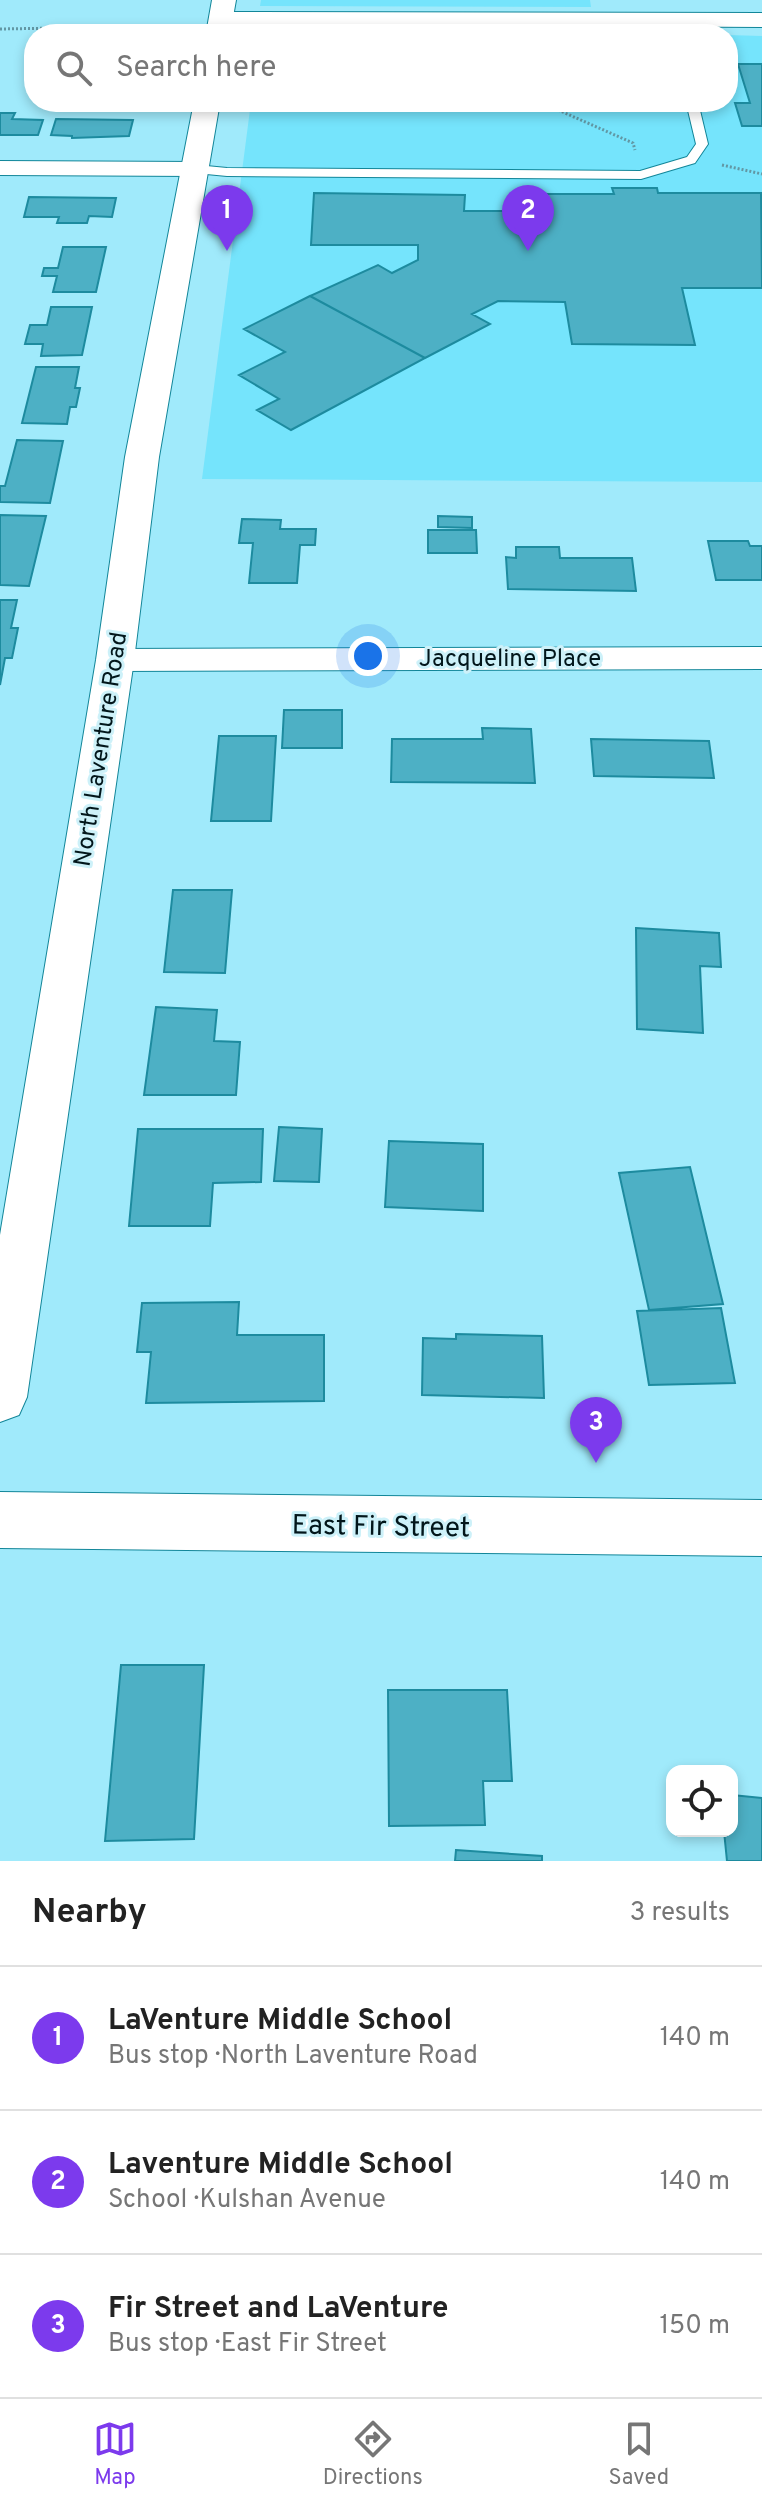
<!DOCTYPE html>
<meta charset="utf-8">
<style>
:root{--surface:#fff;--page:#f2f2f2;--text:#222;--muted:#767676;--line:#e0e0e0;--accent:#7c3aed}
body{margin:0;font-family:Overpass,sans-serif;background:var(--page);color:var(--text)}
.controls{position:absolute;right:24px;bottom:24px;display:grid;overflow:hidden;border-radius:16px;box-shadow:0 4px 12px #0003}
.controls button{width:72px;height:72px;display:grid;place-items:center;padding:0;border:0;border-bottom:2px solid var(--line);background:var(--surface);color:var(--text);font:40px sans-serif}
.you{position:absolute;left:368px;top:656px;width:28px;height:28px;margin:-20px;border:6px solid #fff;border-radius:50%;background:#1a73e8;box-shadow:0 0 0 12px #1a73e833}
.badge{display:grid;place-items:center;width:52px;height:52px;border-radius:50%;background:var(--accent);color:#fff;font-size:26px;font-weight:700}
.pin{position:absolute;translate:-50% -66px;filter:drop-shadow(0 2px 4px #0008)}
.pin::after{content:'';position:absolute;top:42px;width:28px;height:24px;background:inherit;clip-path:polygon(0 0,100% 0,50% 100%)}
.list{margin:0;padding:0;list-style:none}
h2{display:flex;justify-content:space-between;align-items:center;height:104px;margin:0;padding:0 32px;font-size:34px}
h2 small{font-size:26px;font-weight:400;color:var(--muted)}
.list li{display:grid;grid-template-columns:52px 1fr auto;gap:24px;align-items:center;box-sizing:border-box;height:144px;padding:0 32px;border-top:2px solid var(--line)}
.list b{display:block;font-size:30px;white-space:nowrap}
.list p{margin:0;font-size:26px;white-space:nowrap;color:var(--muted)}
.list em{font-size:26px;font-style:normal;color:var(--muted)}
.icon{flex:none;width:44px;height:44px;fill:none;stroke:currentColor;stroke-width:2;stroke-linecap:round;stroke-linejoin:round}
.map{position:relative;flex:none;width:762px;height:1861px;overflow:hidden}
.search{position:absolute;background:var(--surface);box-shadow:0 4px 12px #0003;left:24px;right:24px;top:24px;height:88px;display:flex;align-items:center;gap:20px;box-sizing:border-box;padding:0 28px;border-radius:32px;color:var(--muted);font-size:30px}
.sheet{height:536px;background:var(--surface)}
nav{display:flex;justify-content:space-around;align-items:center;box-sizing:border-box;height:112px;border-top:2px solid var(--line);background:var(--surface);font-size:22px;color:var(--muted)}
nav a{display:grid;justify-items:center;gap:4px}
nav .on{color:var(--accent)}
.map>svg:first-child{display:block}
.built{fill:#75e4fc}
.building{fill:#4db0c5;stroke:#1d8b9f;stroke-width:2}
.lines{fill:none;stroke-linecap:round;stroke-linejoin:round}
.service-casing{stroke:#128699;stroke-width:2}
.minor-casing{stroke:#128699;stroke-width:2}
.tertiary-casing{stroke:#128699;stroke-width:2}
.path{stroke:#6297a4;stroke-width:3;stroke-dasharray:2 2;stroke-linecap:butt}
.service{fill:#fff;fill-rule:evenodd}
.minor{fill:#fff;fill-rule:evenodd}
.tertiary{fill:#fff;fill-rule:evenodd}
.labels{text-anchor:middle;stroke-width:6;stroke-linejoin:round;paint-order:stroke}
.street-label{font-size:24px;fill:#02161b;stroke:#cdf1f9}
.near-street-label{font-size:28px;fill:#02161b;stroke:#cdf1f9}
</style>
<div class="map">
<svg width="762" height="1861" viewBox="0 0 762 1861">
<rect width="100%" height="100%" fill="#a0eafb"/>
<path class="built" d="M261,0H590L591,7L260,6Z
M728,35L762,36V482L202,479L251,102H728Z"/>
<path class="building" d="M738,64H762V126H742L735,103H750Z
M0,113H15L12,119L43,120L38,135H0Z
M56,119L133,120L129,136L72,138V136L51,135Z
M612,188H657L658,193H761L762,288H682L695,345L572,344L565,302L498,301L472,314L490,324L425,358L310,296L378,265L392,273L418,260V245H311L314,193L465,195L464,211H518L516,194H614Z
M29,197L116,198L112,217L89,216L87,223H57L59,217H24Z
M63,247H106L96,292H53L57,276H42L44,268H58Z
M310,296L425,358L291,430L257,410L279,399L239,375L285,352L244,329Z
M51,307H92L82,355L41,356L43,344H25L30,325H47Z
M36,367H79L75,388H80L76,407H70L67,424L22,423Z
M17,440L63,441L50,503L0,502V486H5Z
M0,515L46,516L29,586L0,585Z
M438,516L472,517V528L438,527Z
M242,519L281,520L280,529H316L315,545H300L297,583H249L253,543H239Z
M428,530H476L477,553H428Z
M708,541H748L750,546H762V580H716Z
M516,547H559L560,558H632L636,591L508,589L506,557L516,558Z
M0,600H17L11,628H18L12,658H5L0,685Z
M284,710H342V748H282Z
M482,728L531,729L535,783L391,782L392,739H483Z
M219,736H276L271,821H211Z
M591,739L709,741L714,778L594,776Z
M173,890H232L225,973L164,972Z
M636,928L719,933L721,967L700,966L703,1033L637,1029Z
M156,1007L217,1010L214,1041L240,1042L236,1095H144Z
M279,1127L322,1129L319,1182L274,1181Z
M138,1129H263L261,1182L213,1183L210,1226H129Z
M389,1141L483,1144V1211L385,1207Z
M690,1167L723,1304L649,1310L619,1173Z
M239,1302L237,1335H324V1401L146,1403L151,1352H137L142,1303Z
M721,1308L735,1383L649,1385L637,1311Z
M456,1334L542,1336L544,1398L422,1395L423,1338L456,1339Z
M121,1665H204L194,1839L105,1841Z
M388,1690H507L512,1781H483L485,1825L389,1826Z
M732,1795L762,1798V1861H727L724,1831H732Z
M456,1850L542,1856V1861H455Z"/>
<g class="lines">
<defs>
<path id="service" d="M686,102H698L708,144L695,163L641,179L227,176L196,173L190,169L196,165L227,168L640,171L687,157L696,144Z"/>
<path id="minor" d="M220,12L762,13V27L212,24L209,19Z
M0,161L196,162L205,164L208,169L205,174L196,176L0,175Z
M762,647V669L115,671L103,668L98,660L103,652L115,649Z"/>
<path id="tertiary" d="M212,0H236L230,34H206Z
M194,102H220L159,457L134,660L27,1397L19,1415L0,1422V1235L96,660L125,457Z
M0,1492L762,1500V1556L0,1548Z"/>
</defs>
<use href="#service" class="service-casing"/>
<use href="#minor" class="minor-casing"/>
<use href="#tertiary" class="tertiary-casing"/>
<path class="path" d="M0,29L183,26
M540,102L633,143L635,150
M722,165L762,174"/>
<use href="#service" class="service"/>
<use href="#minor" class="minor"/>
<use href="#tertiary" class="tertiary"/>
</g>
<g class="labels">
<g class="street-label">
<text x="510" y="666">Jacqueline Place</text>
<text transform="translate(100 749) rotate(-81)" y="8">North Laventure Road</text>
</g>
<g class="near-street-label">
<text transform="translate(381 1525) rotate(1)" y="10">East Fir Street</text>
</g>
</g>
</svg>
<div class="controls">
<button><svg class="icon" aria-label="locate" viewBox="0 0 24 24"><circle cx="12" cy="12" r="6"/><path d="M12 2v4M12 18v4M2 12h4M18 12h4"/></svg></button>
</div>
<div class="you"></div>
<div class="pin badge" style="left:227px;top:251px">1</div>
<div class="pin badge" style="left:528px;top:251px">2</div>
<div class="pin badge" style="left:596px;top:1463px">3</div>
<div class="search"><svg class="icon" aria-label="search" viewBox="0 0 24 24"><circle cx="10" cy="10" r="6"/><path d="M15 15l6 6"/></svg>Search here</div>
</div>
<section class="sheet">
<h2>Nearby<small>3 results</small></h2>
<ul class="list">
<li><span class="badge">1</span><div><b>LaVenture Middle School</b><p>Bus stop · North Laventure Road</p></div><em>140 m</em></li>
<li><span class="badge">2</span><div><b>Laventure Middle School</b><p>School · Kulshan Avenue</p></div><em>140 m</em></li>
<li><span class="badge">3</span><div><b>Fir Street and LaVenture</b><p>Bus stop · East Fir Street</p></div><em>150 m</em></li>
</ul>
</section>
<nav>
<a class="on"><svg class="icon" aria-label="map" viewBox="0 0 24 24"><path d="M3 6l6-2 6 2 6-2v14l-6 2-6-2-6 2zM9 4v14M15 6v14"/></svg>Map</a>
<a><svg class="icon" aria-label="directions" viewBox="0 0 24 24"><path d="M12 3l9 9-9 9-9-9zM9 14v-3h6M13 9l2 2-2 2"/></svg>Directions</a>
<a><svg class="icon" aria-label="saved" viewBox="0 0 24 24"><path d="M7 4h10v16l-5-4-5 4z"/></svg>Saved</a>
</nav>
